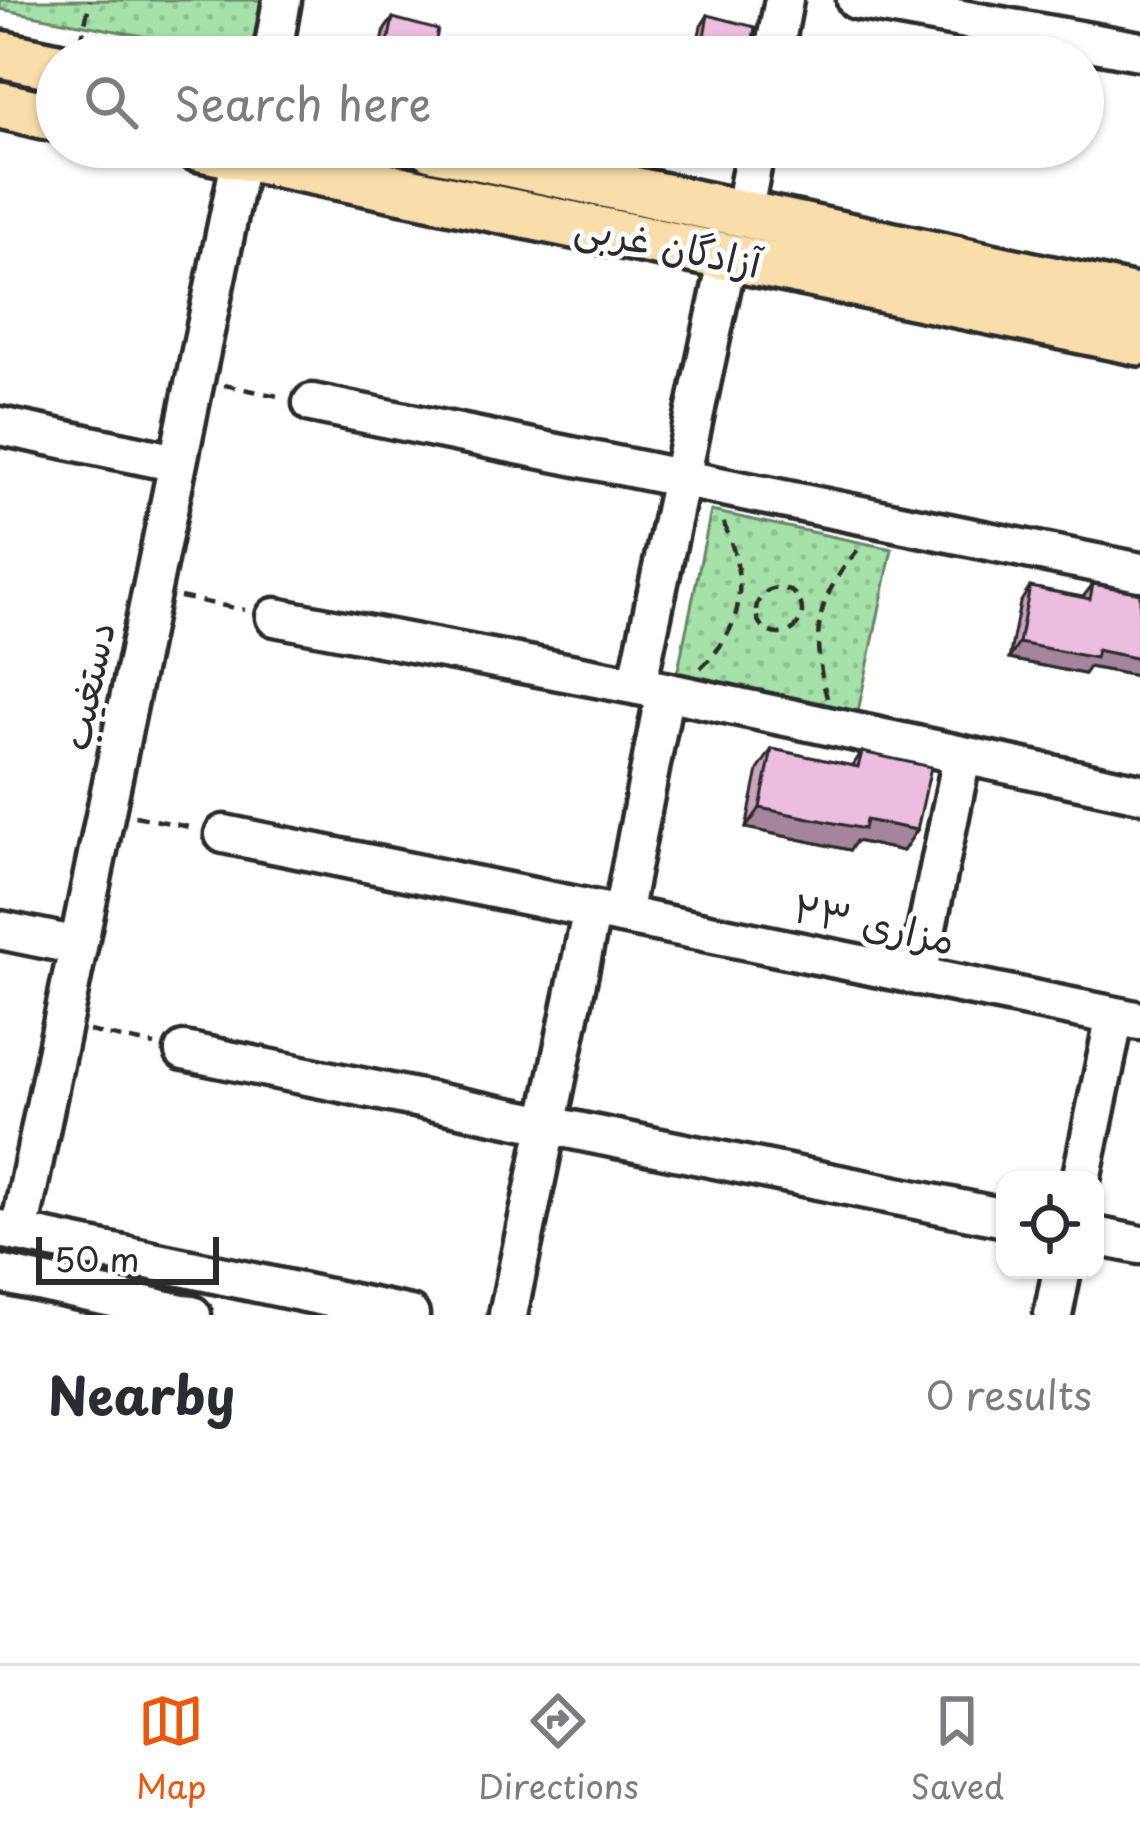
<!DOCTYPE html>
<meta charset="utf-8">
<style>
:root{--surface:#fff;--page:#f2f2f3;--text:#2b2b33;--muted:#7c7c81;--line:#e1e1e2;--accent:#ea580c}
body{margin:0;font-family:"Playpen Sans","Playpen Sans Arabic",sans-serif;background:var(--page);color:var(--text)}
.controls{position:absolute;right:36px;bottom:36px;display:grid;overflow:hidden;border-radius:24px;box-shadow:0 3px 9px #0004}
.controls button{width:108px;height:108px;display:grid;place-items:center;padding:0;border:0;border-bottom:3px solid var(--line);background:var(--surface);color:var(--text);font:60px sans-serif}
.scale{position:absolute;left:36px;bottom:30px;width:183px;box-sizing:border-box;padding-left:12px;border:6px solid #2b2b2b;border-top:0;font-size:33px;line-height:42px;white-space:nowrap;color:#2b2b2b;-webkit-text-stroke:9px #fff;paint-order:stroke}
.list{margin:0;padding:0;list-style:none}
h2{display:flex;justify-content:space-between;align-items:center;height:156px;margin:0;padding:0 48px;font-size:51px}
h2 small{font-size:39px;font-weight:400;color:var(--muted)}
.icon{flex:none;width:66px;height:66px;fill:none;stroke:currentColor;stroke-width:2;stroke-linecap:round;stroke-linejoin:round}
.map{position:relative;flex:none;width:1140px;height:1315px;overflow:hidden}
.search{position:absolute;background:var(--surface);box-shadow:0 3px 9px #0004;left:36px;right:36px;top:36px;height:132px;display:flex;align-items:center;gap:30px;box-sizing:border-box;padding:0 42px;border-radius:66px;color:var(--muted);font-size:45px}
.sheet{height:348px;background:var(--surface)}
nav{display:flex;justify-content:space-around;align-items:center;box-sizing:border-box;height:168px;border-top:3px solid var(--line);background:var(--surface);font-size:33px;color:var(--muted)}
nav a{display:grid;justify-items:center;gap:6px}
nav .on{color:var(--accent)}
.map>svg:first-child{display:block}
.park{fill:url(#park-dots);stroke:#68866a;stroke-width:3}
.lines{fill:none;stroke-linecap:round;stroke-linejoin:round}
.minor-casing{stroke:#2b2b2b;stroke-width:45}
.major-casing{stroke:#2b2b2b;stroke-width:54}
.path{stroke:#2b2b2b;stroke-width:4.5;stroke-dasharray:12 9;stroke-linecap:butt}
.minor{stroke:#fff;stroke-width:36}
.major{stroke:#f9deab;stroke-width:45}
.wall{fill:#cba3c1;stroke:#2b2b2b;stroke-width:3}
.shaded-wall{fill:#a5849d;stroke:#2b2b2b;stroke-width:3}
.building{fill:#ecbde0;stroke:#2b2b2b;stroke-width:3}
.labels{text-anchor:middle;stroke-width:10;stroke-linejoin:round;paint-order:stroke}
.street-label{font-size:39px;fill:#2b2b2b;stroke:#fff}
</style>
<div class="map">
<svg width="1140" height="1315" viewBox="0 0 1140 1315">
<defs>
<pattern id="park-dots" width="8" height="8" patternUnits="userSpaceOnUse" patternTransform="scale(3)"><rect width="8" height="8" fill="#a5e1a8"/><path d="M2 2h.1M6 6h.1" fill="none" stroke="#8ec191" stroke-width="1.8" stroke-linecap="round"/></pattern>
</defs>
<rect width="100%" height="100%" fill="#fff"/>
<filter id="ink" filterUnits="userSpaceOnUse"><feTurbulence type="fractalNoise" baseFrequency=".00833" numOctaves="2"/><feDisplacementMap in="SourceGraphic" scale="24" xChannelSelector="R" yChannelSelector="G"/><feConvolveMatrix kernelMatrix="1 2 1 2 8 2 1 2 1" color-interpolation-filters="sRGB"/></filter>
<g filter="url(#ink)">
<path class="park" d="M0,0H264L253,57L0,9Z
M711,511L892,549L855,726L674,689Z"/>
<g class="lines">
<defs>
<path id="minor" d="M856,0L1140,51
M272,57L282,0
M773,57L784,0
M743,214L756,147
M312,403L1140,572
M0,426L177,463
M275,617L665,691L1140,793
M637,686L728,257
M224,834L1140,1021
M622,915L665,691
M0,930L78,946
M917,976L962,757
M184,1051L1005,1218
M1081,1180L1115,1016
M0,1229L410,1315
M19,1233L241,157
M1095,1236L1140,1245
M0,1274L192,1315
M508,1315L592,909
M1053,1315L1062,1270"/>
<path id="major" d="M0,54L57,66
M0,105L57,118
M196,147L1140,342
M432,147L1140,299"/>
</defs>
<use href="#minor" class="minor-casing"/>
<use href="#major" class="major-casing"/>
<path class="path" d="M81,42L90,0
M224,385L283,397
M756 611a23 23 0 1 1 46 0a23 23 0 1 1-46 0Z
M180,597L245,610
M701,668C750,621 747,573 720,515
M827,698C809,631 817,596 863,544
M135,816L194,828
M89,1031L155,1045"/>
<use href="#minor" class="minor"/>
<use href="#major" class="major"/>
</g>
<path class="wall" d="M708,15L750,57H694L701,26Z
M393,18L432,57H379L385,29Z
M1093,584L1140,593V671L1137,676L1089,667L1084,674L1009,659L1020,603L1030,587L1083,597Z
M772,749L852,766L862,752L917,830L903,851L856,841L850,850L746,828L758,770Z"/>
<path class="shaded-wall" d="M688,147H729L724,154Z
M1019,643L1097,650L1140,659V671L1137,676L1089,667L1084,674L1009,659Z
M760,808L866,820L917,830L903,851L856,841L850,850L746,828Z"/>
<path class="building" d="M708,15L755,27L750,57H700Z
M393,18L438,30L432,57H385Z
M572,51L603,57H571Z
M1093,584L1140,593V659L1097,650L1095,658L1019,643L1030,587L1090,599Z
M772,749L858,767L862,752L931,767L917,830L866,820L864,829L760,808Z"/>
</g>
<g class="labels">
<g class="street-label">
<text transform="translate(668 245) rotate(12)" y="14">آزادگان غربی</text>
<text transform="translate(88 686) rotate(-78)" y="14">دستغیب</text>
<text transform="translate(874 924) rotate(12)" y="14">مزاری ۲۳</text>
</g>
</g>
</svg>
<div class="controls">
<button><svg class="icon" aria-label="locate" viewBox="0 0 24 24"><circle cx="12" cy="12" r="6"/><path d="M12 2v4M12 18v4M2 12h4M18 12h4"/></svg></button>
</div>
<div class="scale">50 m</div>
<div class="search"><svg class="icon" aria-label="search" viewBox="0 0 24 24"><circle cx="10" cy="10" r="6"/><path d="M15 15l6 6"/></svg>Search here</div>
</div>
<section class="sheet">
<h2>Nearby<small>0 results</small></h2>
<ul class="list">
</ul>
</section>
<nav>
<a class="on"><svg class="icon" aria-label="map" viewBox="0 0 24 24"><path d="M3 6l6-2 6 2 6-2v14l-6 2-6-2-6 2zM9 4v14M15 6v14"/></svg>Map</a>
<a><svg class="icon" aria-label="directions" viewBox="0 0 24 24"><path d="M12 3l9 9-9 9-9-9zM9 14v-3h6M13 9l2 2-2 2"/></svg>Directions</a>
<a><svg class="icon" aria-label="saved" viewBox="0 0 24 24"><path d="M7 4h10v16l-5-4-5 4z"/></svg>Saved</a>
</nav>
